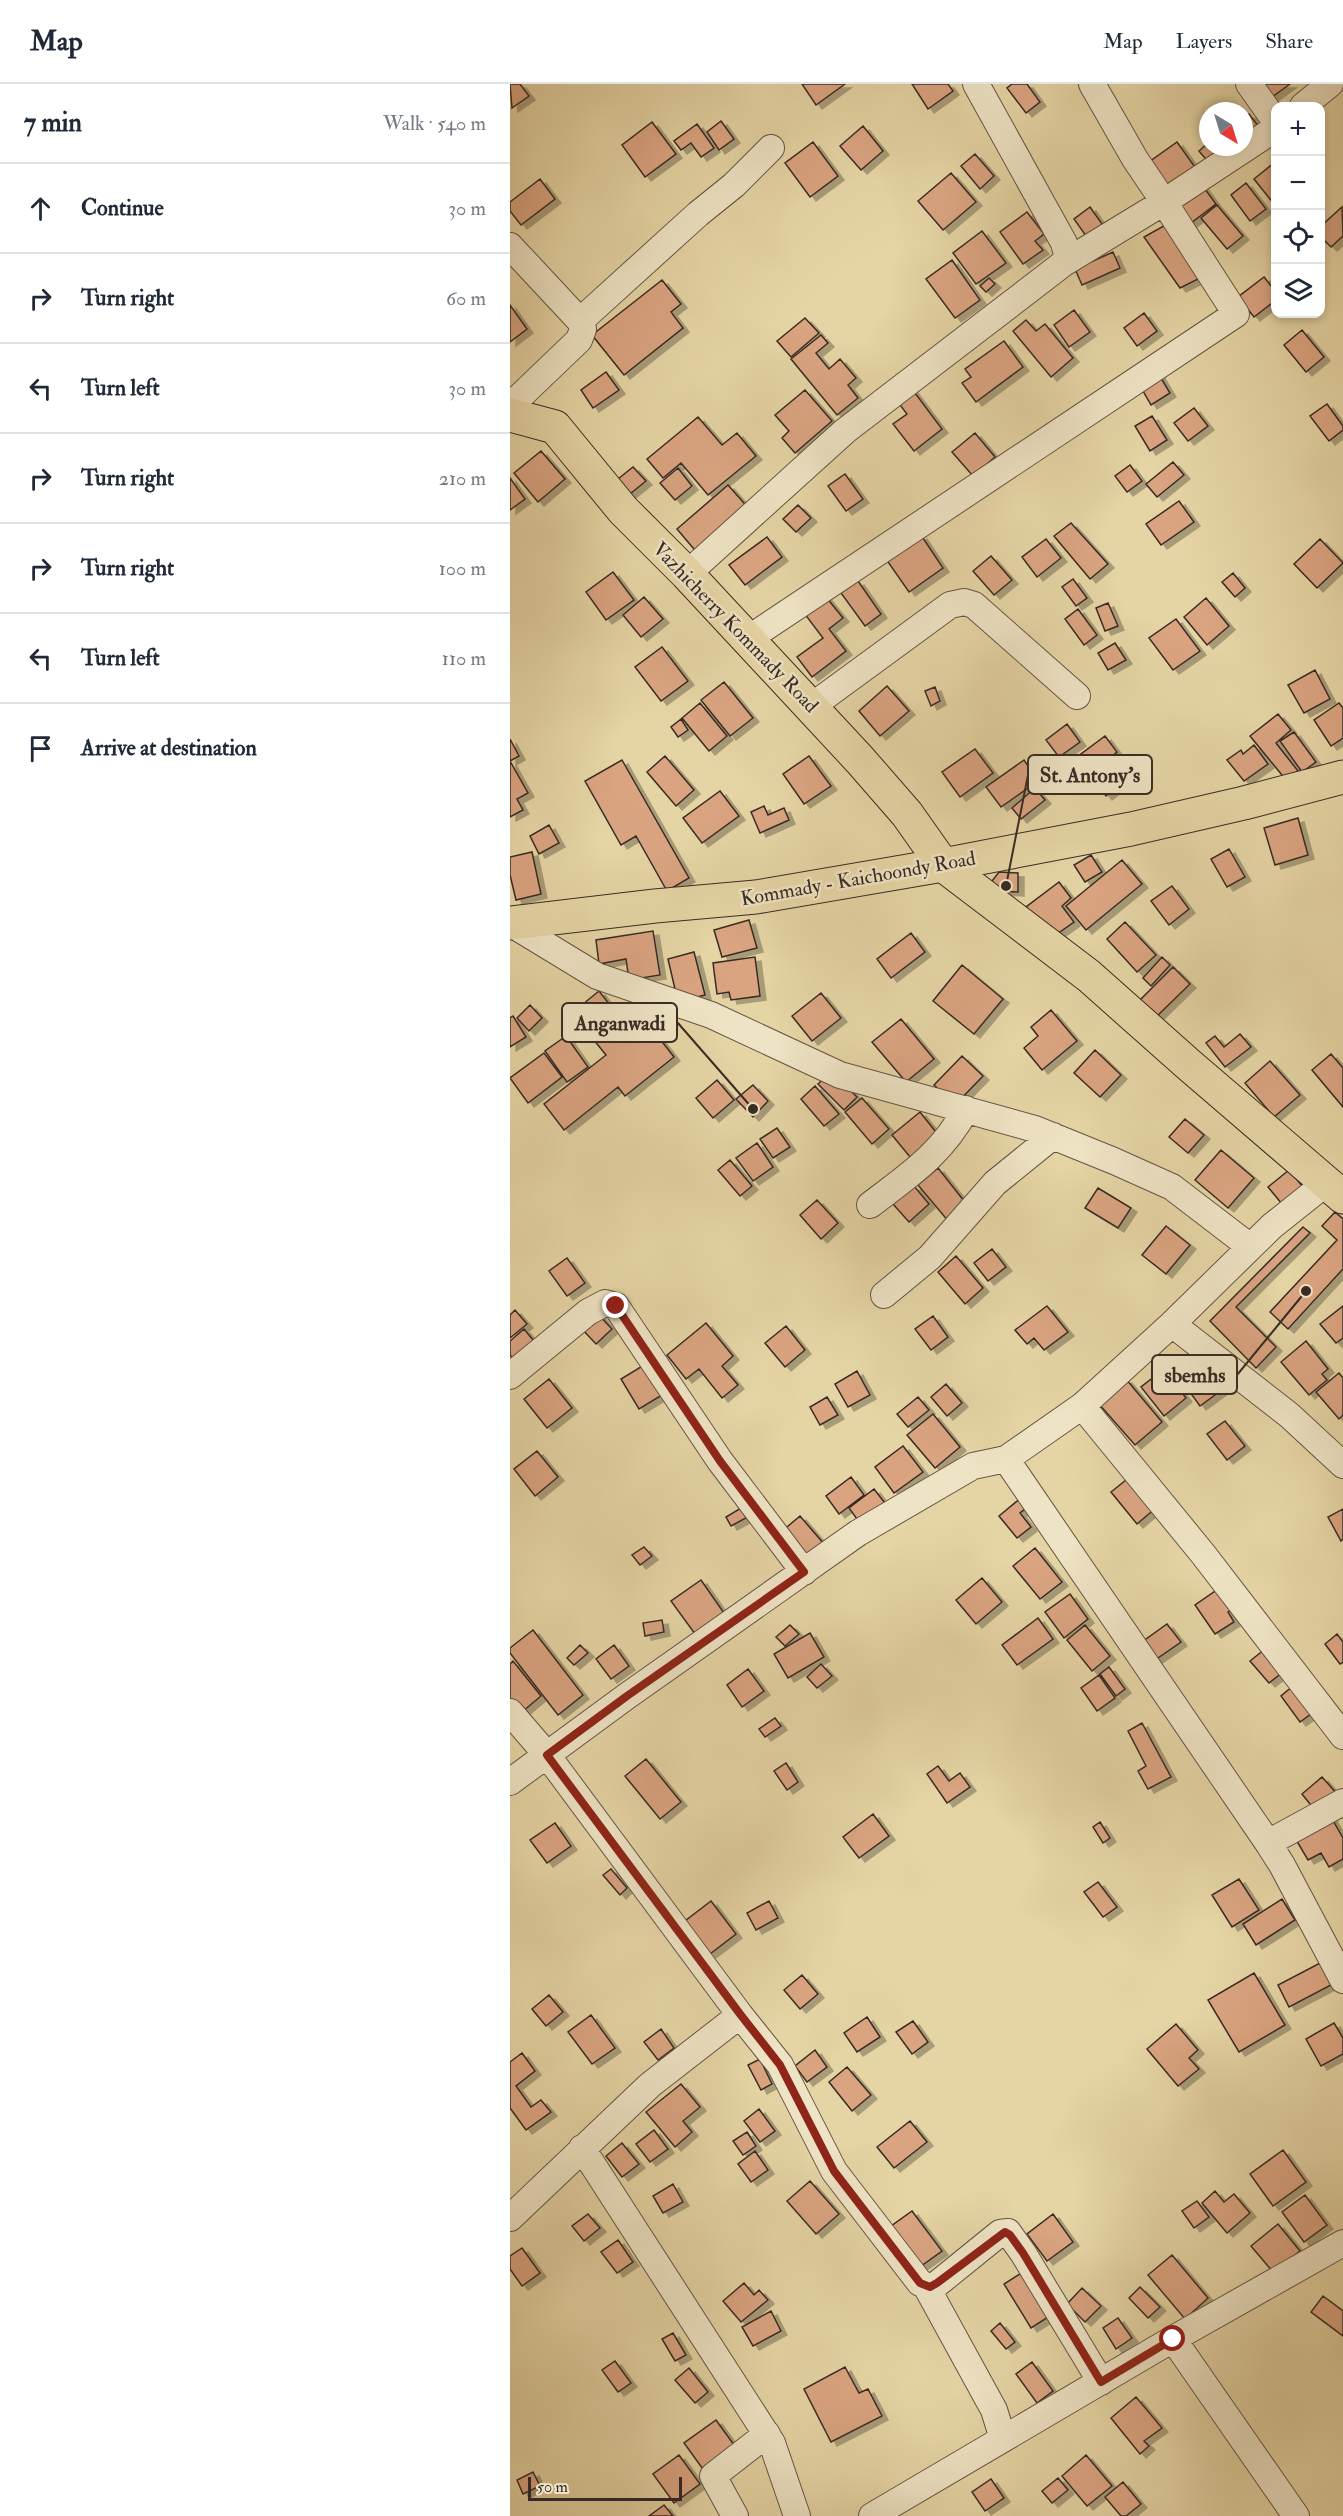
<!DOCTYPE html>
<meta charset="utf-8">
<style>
:root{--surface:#fff;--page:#f2f2f3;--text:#1f2937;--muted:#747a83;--line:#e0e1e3}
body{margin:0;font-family:"IM FELL Double Pica",serif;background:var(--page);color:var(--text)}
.controls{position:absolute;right:18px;top:18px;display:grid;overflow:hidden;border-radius:12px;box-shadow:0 3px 9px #0003}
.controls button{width:54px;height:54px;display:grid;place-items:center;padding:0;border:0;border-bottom:2px solid var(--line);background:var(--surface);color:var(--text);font:30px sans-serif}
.compass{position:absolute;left:689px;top:18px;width:54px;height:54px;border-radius:50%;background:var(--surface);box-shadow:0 3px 9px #0003;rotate:142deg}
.scale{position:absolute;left:18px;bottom:15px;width:154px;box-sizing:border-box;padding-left:6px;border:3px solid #392b24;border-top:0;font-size:16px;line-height:21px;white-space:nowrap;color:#392b24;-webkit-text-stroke:4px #eee3c4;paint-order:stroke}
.stop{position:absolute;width:18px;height:18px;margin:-14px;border:4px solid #8f2418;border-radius:50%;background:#fff}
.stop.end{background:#8f2418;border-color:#fff;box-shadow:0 2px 6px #0008}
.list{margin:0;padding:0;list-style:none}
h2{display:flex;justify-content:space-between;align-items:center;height:78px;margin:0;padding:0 24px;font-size:26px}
h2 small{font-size:20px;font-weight:400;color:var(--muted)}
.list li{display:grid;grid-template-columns:39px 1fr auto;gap:18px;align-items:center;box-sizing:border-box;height:90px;padding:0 24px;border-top:2px solid var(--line)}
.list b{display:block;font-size:22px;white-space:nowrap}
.list em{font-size:20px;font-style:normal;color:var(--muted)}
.icon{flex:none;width:33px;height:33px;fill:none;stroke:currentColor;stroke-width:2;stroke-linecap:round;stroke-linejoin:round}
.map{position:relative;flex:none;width:833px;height:2432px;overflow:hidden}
header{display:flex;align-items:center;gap:36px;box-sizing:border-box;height:84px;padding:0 30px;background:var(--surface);border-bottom:2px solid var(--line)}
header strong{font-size:28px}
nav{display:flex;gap:33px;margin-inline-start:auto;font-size:21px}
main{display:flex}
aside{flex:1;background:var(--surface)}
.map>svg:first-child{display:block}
.building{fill:#daa481;stroke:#392b24;stroke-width:1.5;filter:url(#shadow)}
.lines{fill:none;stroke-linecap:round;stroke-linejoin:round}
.minor-casing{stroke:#645544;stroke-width:28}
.major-casing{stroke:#392b24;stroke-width:35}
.minor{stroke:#eee3c4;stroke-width:26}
.major{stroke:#e5d4a4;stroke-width:33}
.route{stroke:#8f2418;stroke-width:8}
.labels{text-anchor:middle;stroke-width:5;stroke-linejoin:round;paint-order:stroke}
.street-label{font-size:20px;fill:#392b24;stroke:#eee3c4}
.leader{fill:none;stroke:#392b24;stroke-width:2}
.callout-dot{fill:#392b24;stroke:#eee3c4;stroke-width:2}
.callout{fill:#eee3c4;stroke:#392b24;stroke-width:2}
.callout-label{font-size:21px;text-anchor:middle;font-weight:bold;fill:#392b24}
</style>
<header>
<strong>Map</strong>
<nav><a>Map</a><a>Layers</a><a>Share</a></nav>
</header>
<main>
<aside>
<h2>7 min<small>Walk · 540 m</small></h2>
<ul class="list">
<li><svg class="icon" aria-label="ahead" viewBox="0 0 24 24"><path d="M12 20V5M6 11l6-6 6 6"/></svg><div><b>Continue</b></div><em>30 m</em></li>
<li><svg class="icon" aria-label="right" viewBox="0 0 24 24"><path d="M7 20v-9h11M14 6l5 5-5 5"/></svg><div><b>Turn right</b></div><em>60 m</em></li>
<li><svg class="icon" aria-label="left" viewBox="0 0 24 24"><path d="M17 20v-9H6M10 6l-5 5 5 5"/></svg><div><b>Turn left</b></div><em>30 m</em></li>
<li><svg class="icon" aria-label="right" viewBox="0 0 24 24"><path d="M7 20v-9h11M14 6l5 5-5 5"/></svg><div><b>Turn right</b></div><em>210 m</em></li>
<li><svg class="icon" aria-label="right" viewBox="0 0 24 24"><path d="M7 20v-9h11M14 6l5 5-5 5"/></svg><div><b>Turn right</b></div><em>100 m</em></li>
<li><svg class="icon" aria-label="left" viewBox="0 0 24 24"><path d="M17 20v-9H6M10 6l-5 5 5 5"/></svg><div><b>Turn left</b></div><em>110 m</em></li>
<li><svg class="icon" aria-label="arrive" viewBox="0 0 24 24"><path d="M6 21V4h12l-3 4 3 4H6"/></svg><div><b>Arrive at destination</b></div></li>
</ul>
</aside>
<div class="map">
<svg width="833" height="2432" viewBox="0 0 833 2432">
<defs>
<filter id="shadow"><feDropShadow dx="6" dy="4" stdDeviation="0" flood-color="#0004"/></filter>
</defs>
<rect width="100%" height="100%" fill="#e5d4a4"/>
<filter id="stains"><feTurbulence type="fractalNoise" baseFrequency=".00333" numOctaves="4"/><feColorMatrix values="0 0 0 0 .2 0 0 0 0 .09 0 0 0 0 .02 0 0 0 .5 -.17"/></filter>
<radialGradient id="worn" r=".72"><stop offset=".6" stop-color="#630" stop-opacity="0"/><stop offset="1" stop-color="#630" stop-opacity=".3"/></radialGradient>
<path class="building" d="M0,0H10L19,12L2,24Z
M292,0H335L306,21Z
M402,0H438L443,7L418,25Z
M502,0H517L530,18L516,29L497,4Z
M752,0H780L762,13Z
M739,30L749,43L734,55V33Z
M211,37L224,55L209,66L197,48Z
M142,38L166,70L135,93L112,61Z
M187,40L204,64L191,73L181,59L171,66L164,57Z
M353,42L373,67L351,86L330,62Z
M303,58L328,92L300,113L275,79Z
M667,58L687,86L660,106L639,78Z
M698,59V63H714L717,66L700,80L689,67Z
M465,70L484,92L470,105L451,82Z
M765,78L766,120H764L744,95Z
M441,89L466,118L433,146L408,117Z
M30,95L45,115L11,141L0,127V118Z
M736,99L756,125L740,137L721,111Z
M692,101L706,120L681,139L668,121Z
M707,121L733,152L717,165L691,134Z
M580,123L597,147L581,159L564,135Z
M832,123L833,152L821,163L810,152V143Z
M517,128L534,150L525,157L533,166L513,180L490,148Z
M659,139L692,193L670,204L634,153Z
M472,147L496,179L466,200L443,169Z
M603,168L610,184L572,201L565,185Z
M442,176L470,216L445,234L416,195Z
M754,193L766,208V216L744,233L728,213Z
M479,194L485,200L476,208L470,202Z
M152,196L171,220L161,228L173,244L114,291L82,251Z
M0,221L17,245L0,258Z
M564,226L580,248L559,263L544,241Z
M634,229L647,247L627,262L614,244Z
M295,234L309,249L281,273L267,257Z
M516,236L526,247L535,240L563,274L541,293L503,247Z
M792,246L814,273L796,288L774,261Z
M311,251L318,259L306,269L319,285L330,275L346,294L338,301L348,314L327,331L281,275Z
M494,257L513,283L466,318L452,299L461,293L455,285Z
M96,288L109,306L83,324L71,306Z
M648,289L660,309L641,321L629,300Z
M402,305L432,345L404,367L383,340L397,330L387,317Z
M295,306L322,337L285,369L272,354L279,347L265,331Z
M817,320L833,342V346L819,357L800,332Z
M684,324L698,342L678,357L664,339Z
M642,332L657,356L640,367L625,342Z
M188,333L212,361L227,349L246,372L198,411L171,379L153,394L137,375Z
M465,349L485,373L463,392L442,368Z
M31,367L55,395L28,418L4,389Z
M663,378L674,391L647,413L636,400Z
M620,381L632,397L617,408L605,392Z
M123,383L136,397L115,414L103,399Z
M168,384L182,402L165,416L150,399Z
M335,390L353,415L336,427L318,402Z
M0,394L15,415L0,426Z
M218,401L241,427L189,471L167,445Z
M669,417L684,438L651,461L636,440Z
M288,421L301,434L286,448L273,435Z
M561,439L598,480L580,495L544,452Z
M411,451L433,484L399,508L376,475Z
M257,453L272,473L235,501L219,481Z
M536,455L551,474L527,493L512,473Z
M810,455L833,479L807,504L784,480Z
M481,472L502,496L484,511L463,487Z
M103,488L124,516L96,536L76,508Z
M723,489L735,504L725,513L712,498Z
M563,495L577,514L566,522L552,503Z
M348,497L371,530L355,542L331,509Z
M312,508L333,534L319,545L336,567L302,593L287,573L313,554L291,525Z
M134,513L153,535L131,553L113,531Z
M696,514L719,542L697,561L674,533Z
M598,519L608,542L595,547L586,524Z
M568,525L587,551L574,561L555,535Z
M666,535L690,567L663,586L639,554Z
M605,559L616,576L598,586L588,569Z
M152,563L178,597L151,617L125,583Z
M805,586L820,615L794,629L778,601Z
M214,598L243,634L220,652L191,616Z
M377,602L399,627L370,652L349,627Z
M425,603L430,617L421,622L415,607Z
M190,619L217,652L199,667L172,634Z
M829,619L833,624V654L821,662L804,636Z
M768,630L781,646L766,659L788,687L776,696L740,652Z
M171,635L178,646L168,653L161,643Z
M557,640L570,658L549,673L536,656Z
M784,648L806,678L792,688L770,657Z
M595,652L607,668L596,677L613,699L596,712L567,673Z
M0,655L9,672L0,677L18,709L7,715L13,726L0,733Z
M744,661L758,680L734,697L717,676L731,666L733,670Z
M465,665L483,689L450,713L432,688Z
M155,672L184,706L166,722L137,688Z
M299,672L321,702L294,720L273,690Z
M112,676L179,794L157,807L126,752L111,761L75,697Z
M514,676L528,697L491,723L476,703Z
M525,704L535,716L511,735L502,724Z
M210,707L229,732L192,759L173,734Z
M254,722L258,731L274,724L279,736L250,749L241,728Z
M788,734L798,771L765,781L754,744Z
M39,741L49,759L29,770L20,752Z
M719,765L735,793L717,803L701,775Z
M22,768L31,810L6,816L0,791V773Z
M581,771L592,788L575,798L564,781Z
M612,776L632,800L576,846L556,822Z
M489,788L508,789V808L486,807L482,797Z
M549,798L561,814L552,822L564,838L540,855L516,823Z
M662,802L679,825L659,841L641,817Z
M239,836L247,864L212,873L204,846Z
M615,838L646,871L627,888L597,855Z
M143,847L150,891L119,896L116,875L89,880L86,856Z
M401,849L415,868L381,894L367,875Z
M184,868L195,911L168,918L158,875Z
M245,873L250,912L221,916L219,908L207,910L203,879Z
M652,873L660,881L641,902L633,894Z
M452,881L493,915L464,950L423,917Z
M663,883L680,900L642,937L625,921Z
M89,907L128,957L143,946L164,973L115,1012L108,1003L54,1046L34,1020L96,971L62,929Z
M311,909L331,934L302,957L282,932Z
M20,921L32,934L19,947L7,934Z
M541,926L567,957L532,986L514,964L528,952L521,943Z
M3,932L16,953L0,963V934Z
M391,935L424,975L396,998L362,958Z
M730,950L741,963L715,983L696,959L705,952L714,963Z
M56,952L78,983L57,998L35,967Z
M585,966L611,991L590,1013L564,989Z
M34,969L52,993L18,1019L0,994Z
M821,970L833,984V1023L802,986Z
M452,972L473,992L445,1021L424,1001Z
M760,977L790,1011L764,1033L735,999Z
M321,988L347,1013L334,1026L308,1000Z
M207,996L224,1016L203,1034L186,1014Z
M243,1001L258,1017L243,1033L226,1015Z
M305,1002L329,1030L314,1042L291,1015Z
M352,1014L379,1045L362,1060L335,1028Z
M410,1028L433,1057L405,1079L382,1051Z
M675,1035L694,1051L678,1069L659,1053Z
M267,1044L280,1063L263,1074L250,1055Z
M247,1059L263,1083L243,1097L226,1074Z
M711,1066L744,1094L718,1124L685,1096Z
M220,1076L242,1102L230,1112L208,1086Z
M428,1084L458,1122L439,1138L408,1101Z
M779,1086L793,1103L772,1120L758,1103Z
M404,1102L419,1120L399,1138L383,1120Z
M588,1104L621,1124L608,1144L575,1124Z
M307,1116L328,1139L311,1155L290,1131Z
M825,1128L833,1135V1185L778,1245L760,1228L827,1156L812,1142Z
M656,1142L680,1161L656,1190L632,1171Z
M793,1143L800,1149L726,1223L766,1263L746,1284L700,1237Z
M482,1165L496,1183L478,1197L464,1179Z
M446,1172L473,1204L455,1220L428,1188Z
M57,1174L75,1199L57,1212L39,1187Z
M537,1222L558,1248L534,1266L524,1254L517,1260L505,1246Z
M833,1222V1254L826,1259L810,1240Z
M5,1226L17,1240L0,1254V1231Z
M87,1229L102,1245L86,1260L71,1244Z
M423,1232L438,1253L421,1266L405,1245Z
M196,1239L223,1272L212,1282L228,1301L212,1314L189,1285L176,1295L157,1271Z
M276,1242L295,1266L275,1283L255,1259Z
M14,1245L28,1262L7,1279L0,1271V1257Z
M796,1257L818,1285L812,1290L817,1296L799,1311L771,1278Z
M688,1272L713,1305L690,1322L666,1289Z
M134,1281L152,1311L129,1325L111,1295Z
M654,1285L676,1314L654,1332L631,1303Z
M347,1287L360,1311L338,1323L325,1300Z
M829,1289L833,1294V1331L829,1335L806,1308Z
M39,1295L62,1324L37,1344L14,1315Z
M616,1295L652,1338L625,1361L588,1319Z
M436,1300L452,1319L437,1332L421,1313Z
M317,1313L328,1331L310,1341L300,1323Z
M408,1313L419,1326L398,1343L387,1330Z
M423,1330L450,1363L425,1384L397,1351Z
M715,1337L735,1362L717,1376L697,1350Z
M393,1362L413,1388L384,1409L365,1383Z
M27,1367L48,1393L25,1412L4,1385Z
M621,1392L647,1423L627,1440L601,1408Z
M341,1393L354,1411L329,1430L316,1412Z
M364,1405L378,1423L352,1442L339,1424Z
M512,1413L519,1422L510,1429L521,1443L507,1454L489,1432Z
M231,1424L236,1434L221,1442L216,1433Z
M833,1425V1455L831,1457L818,1433Z
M290,1432L314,1460L295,1476L271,1448Z
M134,1463L142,1472L130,1481L122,1471Z
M525,1464L552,1498L530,1515L503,1482Z
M472,1494L492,1518L466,1540L446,1516Z
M191,1496L214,1529L185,1550L161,1517Z
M714,1501L728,1521L718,1528L724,1538L705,1550L685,1521Z
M560,1510L578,1535L554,1554L535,1528Z
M528,1534L543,1555L507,1581L492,1561Z
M152,1536L154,1548L135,1552L133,1539Z
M657,1540L671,1558L645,1576L632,1558Z
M280,1541L289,1550L275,1562L266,1553Z
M575,1541L600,1572L582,1587L557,1556Z
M23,1546L73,1611L48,1631L0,1569V1564Z
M300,1549L314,1573L278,1594L264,1570Z
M827,1550L833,1558V1578L830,1580L815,1560Z
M70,1561L78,1569L64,1581L57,1574Z
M104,1561L119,1582L101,1595L86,1575Z
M760,1561L778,1584L759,1599L740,1577Z
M3,1577L31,1612L6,1633L0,1625V1580Z
M311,1580L322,1592L307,1604L297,1593Z
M599,1583L615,1605L606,1612L590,1590Z
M238,1585L254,1607L232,1623L217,1601Z
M589,1591L605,1614L587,1627L571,1604Z
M789,1597L809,1624L790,1638L771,1612Z
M265,1634L271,1642L255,1653L249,1645Z
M632,1639L661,1693L638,1705L628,1687L636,1682L618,1647Z
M136,1675L171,1718L150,1735L115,1692Z
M276,1679L288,1698L277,1706L264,1687Z
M428,1682L439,1697L450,1689L460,1703L437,1719L417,1690Z
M812,1693L829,1712L808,1730L792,1710Z
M363,1730L379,1752L349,1774L333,1753Z
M821,1733L833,1754V1775L819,1783L811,1769L798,1776L785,1754Z
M590,1738L600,1754L593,1759L583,1743Z
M45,1739L61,1762L37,1779L20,1756Z
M101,1785L117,1804L110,1811L93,1791Z
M729,1795L749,1826L722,1843L702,1811Z
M588,1798L607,1823L593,1833L574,1808Z
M772,1815L785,1836L746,1861L733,1840Z
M201,1817L226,1850L200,1870L175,1837Z
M259,1817L268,1834L246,1846L237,1829Z
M812,1878L823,1900L779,1923L768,1901Z
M744,1889L775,1941L729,1968L698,1916Z
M292,1891L308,1910L290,1925L274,1906Z
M39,1911L53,1928L36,1942L22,1925Z
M81,1931L105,1964L82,1980L58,1948Z
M357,1933L370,1953L347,1968L334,1949Z
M403,1937L418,1958L402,1970L386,1948Z
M824,1939L833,1954V1970L811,1982L796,1955Z
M666,1940L688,1966L679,1974L689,1985L668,2002L637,1965Z
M151,1945L164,1964L148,1976L134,1958Z
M305,1966L317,1983L297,1998L285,1982Z
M12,1969L25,1987L6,2002L21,2023L31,2016L41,2028L16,2046L0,2024V1978Z
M250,1975L262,2000L251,2006L238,1981Z
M337,1983L361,2011L342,2027L319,1998Z
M171,2000L190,2023L173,2037L182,2048L165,2063L136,2028Z
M249,2025L265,2047L250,2058L234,2037Z
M400,2037L417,2058L384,2084L367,2063Z
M144,2046L158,2065L140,2078L126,2060Z
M237,2048L246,2062L233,2071L223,2057Z
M112,2059L129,2080L112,2093L96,2072Z
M773,2066L796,2098L763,2122L740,2090Z
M245,2067L258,2086L241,2098L228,2080Z
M300,2097L329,2130L306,2150L277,2117Z
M163,2100L173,2118L153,2129L143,2112Z
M705,2107L714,2118L724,2110L740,2129L717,2149L692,2119Z
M795,2111L817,2141L794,2158L772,2128Z
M687,2117L699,2133L684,2144L672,2127Z
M402,2127L432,2167L407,2185L377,2145Z
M78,2130L90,2144L74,2157L62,2142Z
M543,2130L563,2158L537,2177L517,2150Z
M768,2140L790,2167L763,2188L741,2162Z
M108,2156L123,2178L107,2189L91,2168Z
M12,2164L30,2189L12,2202L0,2185V2172Z
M662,2171L698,2214L675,2235L638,2191Z
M516,2186L543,2230L521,2244L494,2200Z
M234,2199L244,2211L249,2206L258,2216L231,2238L213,2217Z
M630,2203L650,2223L638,2234L619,2214Z
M572,2204L591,2222L575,2238L557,2220Z
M813,2212L833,2227V2252L801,2228Z
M261,2227L271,2247L243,2262L232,2243Z
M608,2234L622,2254L606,2265L593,2244Z
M490,2239L505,2258L496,2265L481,2247Z
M163,2249L176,2271L165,2277L152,2255Z
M105,2277L121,2299L108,2308L92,2286Z
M522,2278L543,2307L527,2319L506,2290Z
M335,2283L349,2309L358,2305L372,2332L321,2358L294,2305Z
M179,2284L198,2308L185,2319L165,2296Z
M626,2313L652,2344L634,2357L639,2362L630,2370L601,2334Z
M206,2336L227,2365L195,2388L174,2359Z
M169,2371L190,2400L164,2419L143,2390Z
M576,2371L602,2402L577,2422L552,2392Z
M23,2388L30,2402L13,2410L7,2396Z
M548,2394L558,2406L542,2419L532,2407Z
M481,2395L494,2414L475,2427L462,2408Z
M613,2398L631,2420L616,2432H611L595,2413Z
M154,2421L163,2432H139Z"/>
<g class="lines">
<defs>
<path id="minor" d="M739,0L766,38
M793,22L820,0
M0,162L70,237L73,245L69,256L0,322
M554,179L654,118L625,75L582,0
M70,237L188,130L224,101L261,64
M177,490L335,347L554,179L557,171L554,159L466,0
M238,555L726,230L654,118L766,44
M302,622L440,521L454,518L464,521L567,612
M0,839L87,892L201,931L330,991L525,1045L604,1077L662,1103L739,1162
M360,1121C398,1092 433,1069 456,1025
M374,1211L420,1173L485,1099L543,1052
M662,1240L779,1331L833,1381
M0,1292L78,1228L95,1219L106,1222L210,1377L294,1488
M572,1322L693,1470L833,1652
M496,1375L572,1322L662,1240L762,1142L816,1099
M0,1628L37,1671L230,1931L270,1981L324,2087L410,2199L420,2203L427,2200L490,2149L498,2148L513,2169L591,2298
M0,1698L117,1612L348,1449L463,1382L496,1375L758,1759L772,1781L833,1896
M758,1759L833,1718
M72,2064L262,2359L287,2432
M0,2134L140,2001L230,1931
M416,2202L484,2326L493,2355
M663,2255L786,2432
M225,2432L203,2392L257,2350
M362,2432L663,2255L833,2159"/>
<path id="major" d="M0,331L45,343L113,426L177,490L350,676L397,730L433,781L579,892L678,980L833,1113
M0,839L145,822L246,813L433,781L621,745L734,719L833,693"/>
</defs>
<use href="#minor" class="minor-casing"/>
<use href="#major" class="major-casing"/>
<use href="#minor" class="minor"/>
<use href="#major" class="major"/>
</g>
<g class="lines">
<path class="route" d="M106,1222L210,1377L294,1488L117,1612L37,1671L230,1930L270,1981L324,2087L410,2199L420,2203L427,2199L495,2148L500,2151L513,2169L591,2298L663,2255"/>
</g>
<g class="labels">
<g class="street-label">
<text transform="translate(226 543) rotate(46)" y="7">Vazhicherry Kommady Road</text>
<text transform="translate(348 794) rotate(-10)" y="7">Kommady - Kaichoondy Road</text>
</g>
</g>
<path class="leader" d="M496 802L518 691M243 1025L167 938M796 1207L727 1291"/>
<g class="callout-dot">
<circle cx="496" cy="802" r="6"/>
<circle cx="243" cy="1025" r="6"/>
<circle cx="796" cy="1207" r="6"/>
</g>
<g class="callout">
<rect x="518" y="671" width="124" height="39" rx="6"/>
<rect x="52" y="919" width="115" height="39" rx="6"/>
<rect x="642" y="1271" width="85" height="39" rx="6"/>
</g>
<g class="callout-label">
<text x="580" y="698">St. Antony's</text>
<text x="110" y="946">Anganwadi</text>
<text x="685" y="1298">sbemhs</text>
</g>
<rect width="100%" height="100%" filter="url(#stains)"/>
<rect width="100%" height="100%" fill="url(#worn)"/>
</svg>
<div class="controls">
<button>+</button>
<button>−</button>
<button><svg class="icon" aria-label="locate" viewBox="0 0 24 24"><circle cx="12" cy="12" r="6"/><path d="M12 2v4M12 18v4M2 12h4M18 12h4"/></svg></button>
<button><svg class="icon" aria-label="layers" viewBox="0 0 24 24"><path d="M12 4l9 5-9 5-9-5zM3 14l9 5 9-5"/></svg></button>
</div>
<svg class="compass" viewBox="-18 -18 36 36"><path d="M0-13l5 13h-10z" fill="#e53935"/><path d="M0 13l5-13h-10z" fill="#747a83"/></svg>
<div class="scale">50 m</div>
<div class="stop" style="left:663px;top:2255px"></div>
<div class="stop end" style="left:106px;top:1222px"></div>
</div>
</main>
